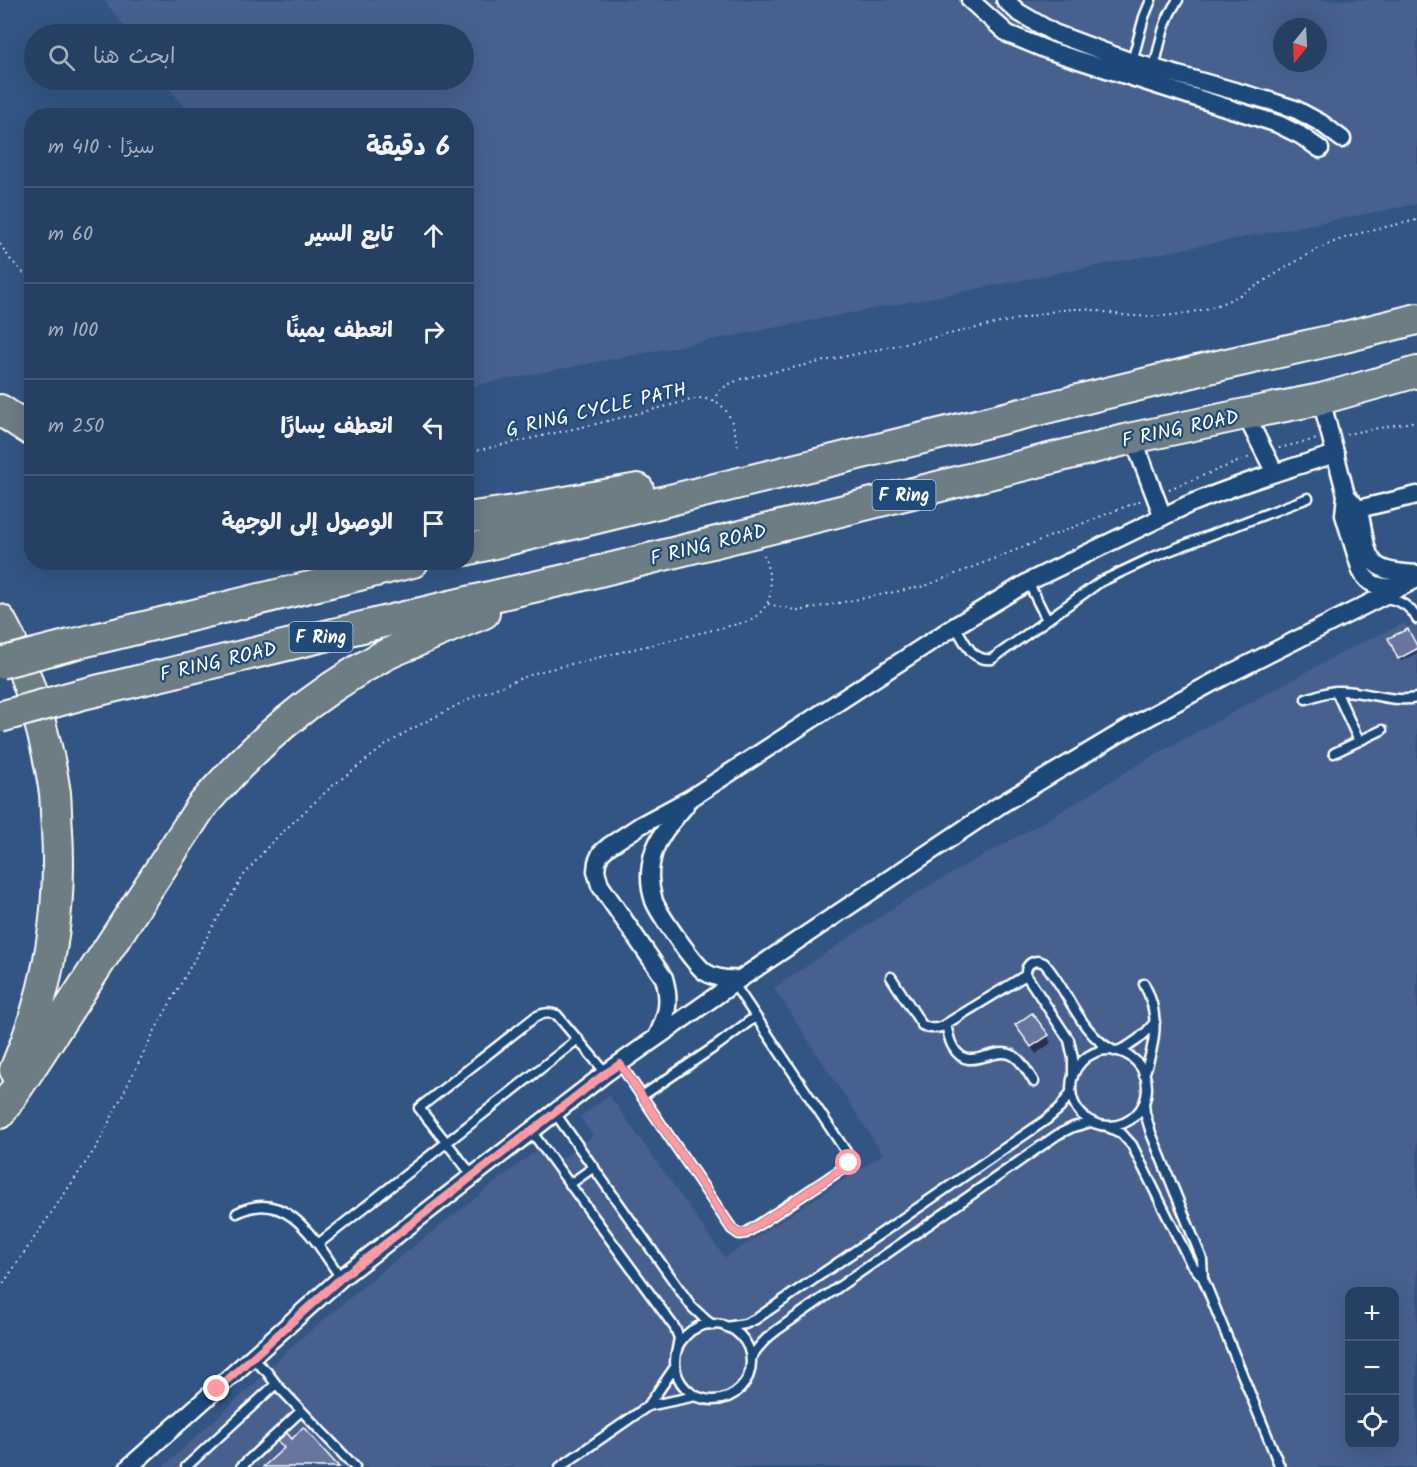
<!DOCTYPE html>
<html lang="ar">
<meta charset="utf-8">
<style>
:root{--surface:#264063;--page:#2e4769;--text:#f1f3f6;--muted:#a4afbe;--line:#425978}
body{margin:0;font-family:Kalam,"Playpen Sans Arabic",sans-serif;background:var(--page);color:var(--text);direction:rtl}
.controls{position:absolute;right:18px;bottom:18px;display:grid;overflow:hidden;border-radius:12px;box-shadow:0 6px 24px #0002}
.controls button{width:54px;height:54px;display:grid;place-items:center;padding:0;border:0;border-bottom:2px solid var(--line);background:var(--surface);color:var(--text);font:30px sans-serif}
.compass{position:absolute;left:1273px;top:18px;width:54px;height:54px;border-radius:50%;background:var(--surface);box-shadow:0 6px 24px #0002;rotate:198deg}
.stop{position:absolute;width:18px;height:18px;margin:-14px;border:4px solid #ff9aa2;border-radius:50%;background:#fff}
.stop.end{background:#ff9aa2;border-color:#fff;box-shadow:0 2px 6px #0008}
.list{margin:0;padding:0;list-style:none}
h2{display:flex;justify-content:space-between;align-items:center;height:78px;margin:0;padding:0 24px;font-size:26px}
h2 small{font-size:20px;font-weight:400;color:var(--muted)}
.list li{display:grid;grid-template-columns:39px 1fr auto;gap:18px;align-items:center;box-sizing:border-box;height:96px;padding:0 24px;border-top:2px solid var(--line)}
.list b{display:block;font-size:22px;white-space:nowrap}
.list em{font-size:20px;font-style:normal;color:var(--muted)}
.icon{flex:none;width:33px;height:33px;fill:none;stroke:currentColor;stroke-width:2;stroke-linecap:round;stroke-linejoin:round}
.map{position:relative;flex:none;width:1417px;height:1467px;overflow:hidden;direction:ltr}
.search{position:absolute;background:var(--surface);box-shadow:0 6px 24px #0002;left:24px;top:24px;width:450px;height:66px;display:flex;align-items:center;gap:15px;box-sizing:border-box;padding:0 21px;border-radius:33px;color:var(--muted);font-size:22px}
.panel{position:absolute;background:var(--surface);box-shadow:0 6px 24px #0002;left:24px;top:108px;width:450px;height:462px;border-radius:24px;direction:rtl}
.map>svg:first-child{display:block}
.built{fill:#47618e;fill-rule:evenodd}
.shadow{fill:#0007}
.building{fill:#67749e;stroke:#fff;stroke-width:1.5}
.lines{fill:none;stroke-linecap:round;stroke-linejoin:round}
.lane-casing{stroke:#fff;stroke-width:13}
.street-casing{stroke:#fff;stroke-width:21}
.highway-casing{stroke:#fff;stroke-width:34}
.path{stroke:#fff;stroke-width:2;stroke-dasharray:1.5 4.5;stroke-linecap:butt}
.lane{stroke:#1f4a7a;stroke-width:8}
.street{stroke:#1f4a7a;stroke-width:16}
.highway{stroke:#6d7d84;stroke-width:30}
.highway-bridge-casing{stroke:#fff;stroke-width:34;stroke-linecap:butt}
.highway-bridge{stroke:#6d7d84;stroke-width:30}
.route{stroke:#ff9aa2;stroke-width:8}
.labels{text-anchor:middle;stroke-width:4.5;stroke-linejoin:round;paint-order:stroke}
.shield{fill:#1f4a7a;stroke:#bcc9d7;stroke-width:1.5}
.shield-label{font-size:18px;font-weight:bold;fill:#fff}
.street-label{font-size:20px;fill:#fff;stroke:#1f4a7a}
</style>
<div class="map">
<svg width="1417" height="1467" viewBox="0 0 1417 1467">
<rect width="100%" height="100%" fill="#335584"/>
<filter id="ink" filterUnits="userSpaceOnUse"><feTurbulence type="fractalNoise" baseFrequency=".0167" numOctaves="2"/><feDisplacementMap in="SourceGraphic" scale="12" xChannelSelector="R" yChannelSelector="G"/><feConvolveMatrix kernelMatrix="1 2 1 2 8 2 1 2 1" color-interpolation-filters="sRGB"/></filter>
<g filter="url(#ink)">
<path class="built" d="M104,0H1417V204L467,387L466,116L190,115L163,80H464V34H130ZM1282,27H1318V63H1282Z
M1405,623L1407,627L1417,623V1467H163L267,1372L285,1352L386,1268L538,1149L550,1167L593,1136L580,1117L609,1095L725,1258L883,1154L774,988L913,895L1052,817L1149,758L1356,645ZM1350,1292H1394V1444H1350Z"/>
<path class="shadow" d="M1408,631L1417,649V653L1401,661L1390,639Z
M1021,1033L1047,1035L1051,1043L1036,1054Z"/>
<path class="building" d="M1408,629L1417,646V649L1398,659L1388,638Z
M1032,1013L1049,1035L1031,1047L1015,1025Z
M303,1427L339,1467H263L284,1448L277,1441L287,1433L292,1439Z"/>
<g class="lines">
<defs>
<path id="lane" d="M1132,62L1144,17L1151,0
M1154,68C1160,45 1163,20 1178,0
M1028,582L1047,620
M1385,598C1400,600 1410,606 1417,619
M955,626C965,641 971,662 992,659L1100,582L1153,557L1308,498
M1336,691L1359,741
M1306,699C1317,696 1327,691 1338,691C1365,690 1390,703 1417,698
M1334,753L1382,730
M891,977L922,1025C929,1029 934,1029 941,1027L1026,975
M1144,984C1161,1014 1155,1045 1144,1075
M946,1024C948,1032 949,1041 953,1047C969,1075 993,1044 1014,1056C1022,1061 1029,1074 1034,1082
M1071 1088a38 38 0 1 1 76 0a38 38 0 1 1-76 0Z
M1118,1051C1133,1045 1145,1035 1155,1022
M620,1064L732,1229L739,1234L746,1233L845,1167L849,1163V1156L734,984
M1073,1075V1058L1069,1040L1026,975C1025,964 1034,958 1044,963C1069,991 1079,1033 1114,1051
M642,1096L719,1044L755,1017
M1144,1103L1145,1113L1151,1133L1202,1259L1203,1278
M555,1113L692,1307L706,1320L713,1325
M1108,1127L1121,1133L1132,1145L1190,1262L1203,1278L1280,1467
M531,1131L675,1328L679,1338L677,1349
M473,1176L419,1108L535,1017C543,1013 548,1012 557,1015L606,1073
M570,1184L594,1167
M237,1213C288,1186 317,1244 341,1278
M318,1244L578,1039
M675 1362a38 38 0 1 1 76 0a38 38 0 1 1-76 0Z
M726,1327L745,1324L756,1319L1046,1120L1060,1108L1071,1092
M252,1358L267,1372L276,1384L355,1467
M751,1358C758,1346 766,1338 777,1330L1057,1135L1073,1127L1091,1122
M648,1406L696,1396
M186,1467L276,1384
M241,1467L301,1411
M560,1467L648,1406L675,1367"/>
<path id="street" d="M970,0L1008,34L1047,50L1278,124L1300,135L1320,149
M1005,0L1018,12L1054,33L1132,62L1270,101L1295,109L1321,123L1342,139
M1321,399L1346,495L1344,515L1361,571C1371,588 1380,586 1398,588
M1245,414L1275,473
M1133,438L1163,517
M1346,495C1350,500 1356,505 1358,510C1366,528 1361,561 1384,569C1394,573 1406,573 1417,574
M1358,509L1417,495
M685,806C670,824 654,840 651,864C649,876 650,889 654,901C659,914 694,964 705,972C716,979 727,980 740,979
M657,1037C667,1014 671,1003 664,978L600,885L596,871L597,862L601,853L609,846L641,825L691,798L955,626L1028,582L1187,505C1236,485 1285,469 1336,454
M129,1467L341,1278L606,1073L740,979L1000,805L1132,726L1223,677L1417,579"/>
<path id="highway" d="M0,410L32,431
M466,518L521,510L638,489
M466,550L1209,368L1337,339L1417,319
M0,620C16,648 27,678 36,709C44,736 51,765 55,793C56,805 56,818 57,830C62,912 48,994 15,1070
M70,645L413,562
M79,695L450,606L564,580L1133,438L1245,414L1321,399L1417,372
M0,1113L29,1070L201,807C255,744 310,696 383,656C394,650 406,646 417,641C439,631 462,622 484,613"/>
</defs>
<use href="#lane" class="lane-casing"/>
<use href="#street" class="street-casing"/>
<use href="#highway" class="highway-casing"/>
<path class="path" d="M0,244L10,259L32,282
M713,401C720,387 727,385 741,379L1055,311C1063,310 1070,309 1078,309C1093,309 1108,313 1123,315C1150,318 1179,316 1205,309C1245,298 1276,271 1313,252C1345,234 1382,228 1417,220
M1346,434L1417,421
M1279,448L1317,439
M466,453L600,423L699,398C704,399 709,399 714,401C731,408 735,431 738,447
M1169,489L1250,457
M768,604L798,611L925,586L1142,500
M0,1288L97,1146L154,1032L212,928L244,875L271,843L331,787L386,745L408,731L473,697L538,672L750,621C778,602 772,583 764,555"/>
<use href="#lane" class="lane"/>
<use href="#street" class="street"/>
<use href="#highway" class="highway"/>
<defs>
<path id="highway-bridge" d="M0,663L70,645
M0,717L79,695"/>
</defs>
<use href="#highway-bridge" class="highway-bridge-casing"/>
<use href="#highway-bridge" class="highway-bridge"/>
</g>
</g>
<g class="lines" filter="url(#ink)">
<path class="route" d="M217,1389L341,1278L606,1073L620,1064L732,1229L739,1234L746,1233L845,1167L849,1163"/>
</g>
<g class="labels">
<g class="shield">
<rect x="872.5" y="480" width="63" height="30" rx="4.5"/>
<rect x="289.5" y="622" width="63" height="30" rx="4.5"/>
</g>
<g class="shield-label">
<text x="904" y="501">F Ring</text>
<text x="321" y="643">F Ring</text>
</g>
<g class="street-label">
<text transform="translate(596 409) rotate(-13)" y="7">G RING CYCLE PATH</text>
<text transform="translate(1180 428) rotate(-12)" y="7">F RING ROAD</text>
<text transform="translate(708 544) rotate(-14)" y="7">F RING ROAD</text>
<text transform="translate(218 661) rotate(-13)" y="7">F RING ROAD</text>
</g>
</g>
</svg>
<div class="controls">
<button>+</button>
<button>−</button>
<button><svg class="icon" aria-label="locate" viewBox="0 0 24 24"><circle cx="12" cy="12" r="6"/><path d="M12 2v4M12 18v4M2 12h4M18 12h4"/></svg></button>
</div>
<svg class="compass" viewBox="-18 -18 36 36"><path d="M0-13l5 13h-10z" fill="#e53935"/><path d="M0 13l5-13h-10z" fill="#a4afbe"/></svg>
<div class="stop" style="left:849px;top:1163px"></div>
<div class="stop end" style="left:217px;top:1389px"></div>
<div class="search"><svg class="icon" aria-label="search" viewBox="0 0 24 24"><circle cx="10" cy="10" r="6"/><path d="M15 15l6 6"/></svg>ابحث هنا</div>
<section class="panel">
<h2>6 دقيقة<small>سيرًا · 410 m</small></h2>
<ul class="list">
<li><svg class="icon" aria-label="ahead" viewBox="0 0 24 24"><path d="M12 20V5M6 11l6-6 6 6"/></svg><div><b>تابع السير</b></div><em>60 m</em></li>
<li><svg class="icon" aria-label="right" viewBox="0 0 24 24"><path d="M7 20v-9h11M14 6l5 5-5 5"/></svg><div><b>انعطف يمينًا</b></div><em>100 m</em></li>
<li><svg class="icon" aria-label="left" viewBox="0 0 24 24"><path d="M17 20v-9H6M10 6l-5 5 5 5"/></svg><div><b>انعطف يسارًا</b></div><em>250 m</em></li>
<li><svg class="icon" aria-label="arrive" viewBox="0 0 24 24"><path d="M6 21V4h12l-3 4 3 4H6"/></svg><div><b>الوصول إلى الوجهة</b></div></li>
</ul>
</section>
</div>
